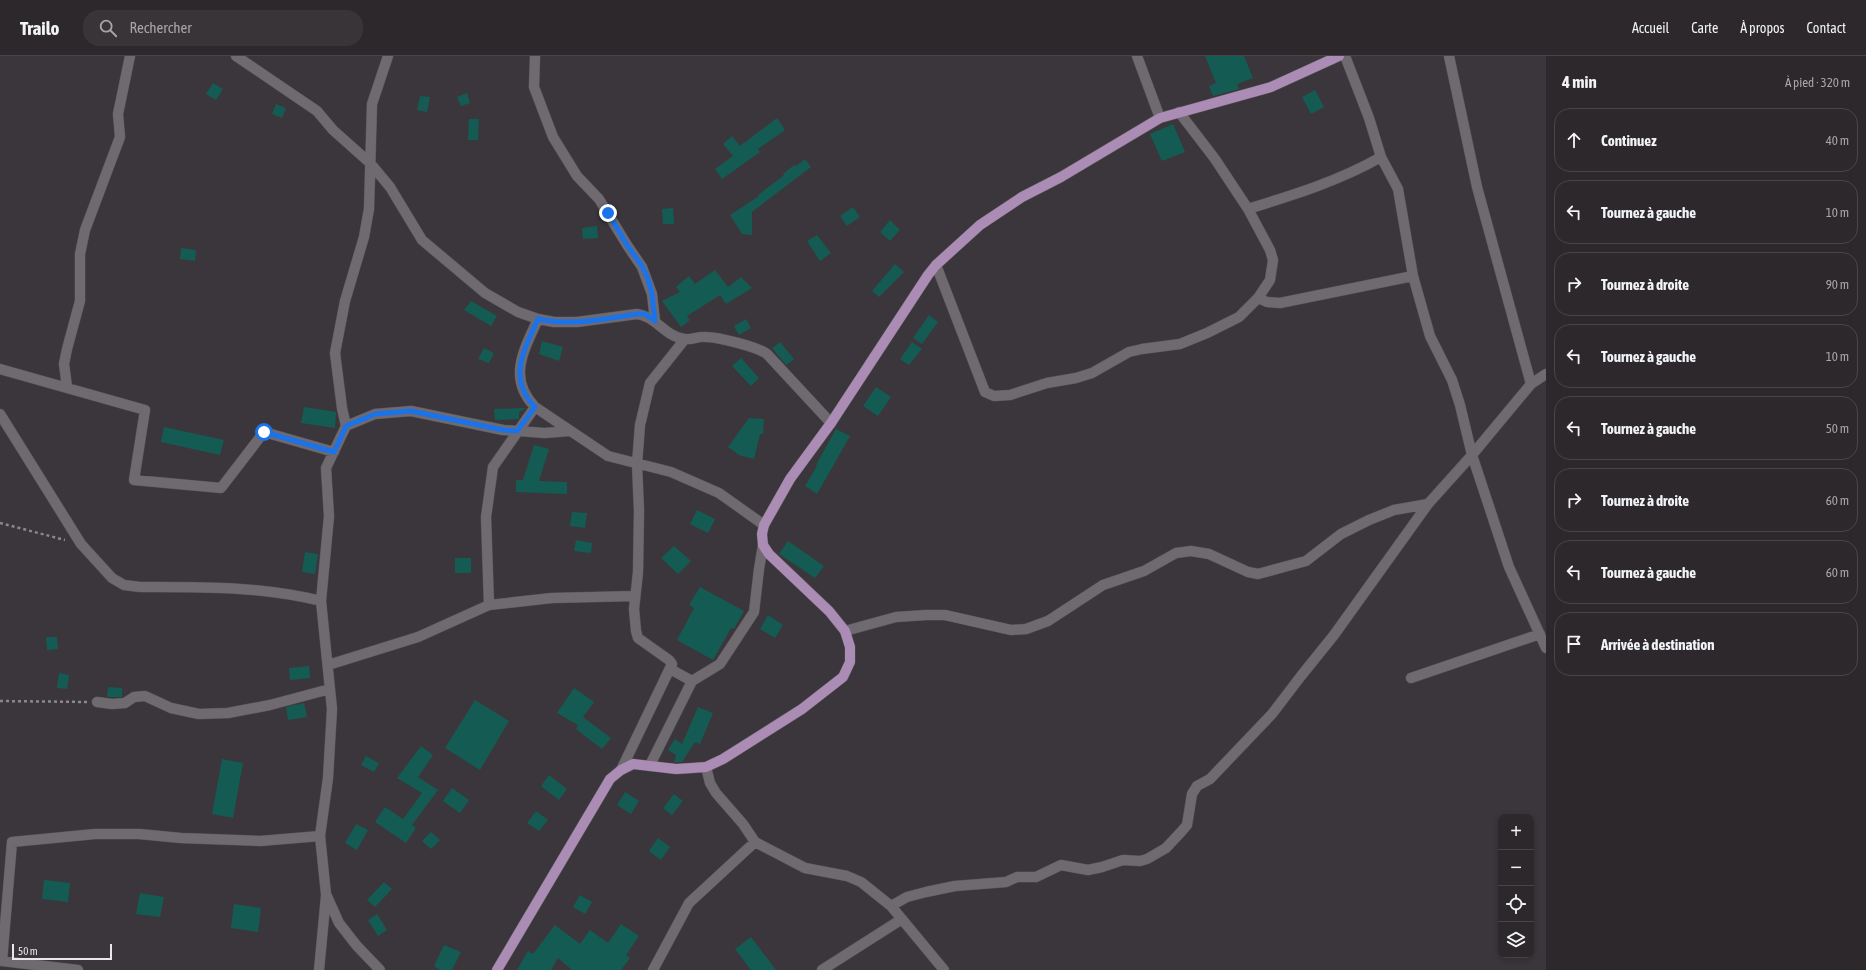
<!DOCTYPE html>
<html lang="fr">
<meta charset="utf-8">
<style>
:root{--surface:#2c282c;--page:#383438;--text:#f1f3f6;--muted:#a6a6a9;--line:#484448}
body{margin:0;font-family:"Asap Condensed",sans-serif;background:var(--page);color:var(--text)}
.controls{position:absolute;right:12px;bottom:12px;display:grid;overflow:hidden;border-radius:8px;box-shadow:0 2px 6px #0003}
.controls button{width:36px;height:36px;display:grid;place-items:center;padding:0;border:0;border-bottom:1px solid var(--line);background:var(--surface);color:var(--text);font:20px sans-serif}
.scale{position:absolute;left:12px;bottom:10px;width:100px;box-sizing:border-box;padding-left:4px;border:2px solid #e9e7ea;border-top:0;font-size:11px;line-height:14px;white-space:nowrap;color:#e9e7ea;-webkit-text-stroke:3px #3a363b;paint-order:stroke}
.stop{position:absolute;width:12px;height:12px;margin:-9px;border:3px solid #1a73e8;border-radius:50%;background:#fff}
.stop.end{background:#1a73e8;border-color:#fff;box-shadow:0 1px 4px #0008}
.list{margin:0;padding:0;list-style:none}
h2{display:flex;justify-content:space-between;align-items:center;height:52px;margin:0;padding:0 16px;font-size:17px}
h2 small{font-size:13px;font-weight:400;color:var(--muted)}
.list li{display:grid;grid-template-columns:26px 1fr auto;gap:12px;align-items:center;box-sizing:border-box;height:64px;margin:0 8px 8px;padding:0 8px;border:1px solid var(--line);border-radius:16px}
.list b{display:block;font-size:15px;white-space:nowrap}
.list em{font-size:13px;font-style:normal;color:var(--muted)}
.icon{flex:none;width:22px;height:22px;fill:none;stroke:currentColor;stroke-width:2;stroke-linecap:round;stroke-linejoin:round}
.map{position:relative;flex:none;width:1546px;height:914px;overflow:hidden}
header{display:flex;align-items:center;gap:24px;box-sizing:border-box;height:56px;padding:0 20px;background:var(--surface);border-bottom:1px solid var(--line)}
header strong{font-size:19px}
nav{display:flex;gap:22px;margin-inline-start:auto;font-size:14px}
.search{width:280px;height:36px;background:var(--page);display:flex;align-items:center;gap:10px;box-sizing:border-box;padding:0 14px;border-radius:16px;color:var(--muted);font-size:15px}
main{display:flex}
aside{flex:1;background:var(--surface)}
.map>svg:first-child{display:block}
.building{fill:#145c53}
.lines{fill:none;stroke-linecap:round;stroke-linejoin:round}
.minor-casing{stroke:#555256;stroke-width:11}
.major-casing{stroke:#555256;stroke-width:11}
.path{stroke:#8b888c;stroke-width:2.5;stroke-dasharray:3 3;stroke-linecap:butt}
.minor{stroke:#6e6a70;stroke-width:10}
.major{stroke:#ab8cb4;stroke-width:10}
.route{stroke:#1a73e8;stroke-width:5}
</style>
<header>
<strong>Trailo</strong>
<div class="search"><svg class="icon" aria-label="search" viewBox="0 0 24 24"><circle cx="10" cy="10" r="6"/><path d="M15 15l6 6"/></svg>Rechercher</div>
<nav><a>Accueil</a><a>Carte</a><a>À propos</a><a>Contact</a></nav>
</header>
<main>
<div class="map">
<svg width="1546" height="914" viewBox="0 0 1546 914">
<rect width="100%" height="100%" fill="#3a363b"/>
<path class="building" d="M1205,0H1244L1253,22L1237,28L1239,33L1213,40L1209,30L1216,27Z
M213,27L223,33L216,44L206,38Z
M1315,34L1324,51L1311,58L1302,41Z
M467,37L470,47L461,50L457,41Z
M420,40L430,41L427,56L417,54Z
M276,48L286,52L282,62L272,58Z
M777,62L785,74L758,93L760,96L722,123L715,113L733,100L723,88L732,80L740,90Z
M469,63H479L478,84H468Z
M1173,68L1185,96L1162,105L1150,78Z
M805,103L811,111L752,156V179L742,178L730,159L759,140L758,139L784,119L783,118L794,109L796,110Z
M853,151L860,161L847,170L840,160Z
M673,152L674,168H663L662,153Z
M890,164L900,174L890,185L880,176Z
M597,170L598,182L583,183L582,172Z
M817,179L831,197L820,205L807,185Z
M181,192L196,194L195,205L180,203Z
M895,208L904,216L879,241L872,235Z
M715,214L728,231L741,221L752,232L726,248L720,239L687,260L690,264L681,271L662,245L680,236L676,231L689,220L695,228Z
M471,245L497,260L491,270L464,254Z
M929,259L938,266L922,288L913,282Z
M746,263L751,272L739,279L734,270Z
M542,285L563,291L559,305L539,298Z
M780,286L794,303L786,309L772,292Z
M912,286L922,293L909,309L900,303Z
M484,292L494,297L489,307L478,303Z
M741,302L759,322L751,330L732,310Z
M876,331L891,341L878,360L863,350Z
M304,351L336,356L335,372L301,367Z
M526,352L519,356V363L495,364L494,353Z
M749,362L764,363L763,378H760L754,403L739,399L728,391Z
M164,371L224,384L220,399L161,386Z
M836,373L850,380L817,438L805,430L817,410L816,409Z
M534,389L549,393L539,425L567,426V438L516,436V424H523Z
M697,454L715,463L708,477L690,468Z
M572,456L587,457L585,472L570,470Z
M576,484L592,487L591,497L574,495Z
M788,485L824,510L815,522L779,498Z
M674,490L691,505L678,518L661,502Z
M305,496L318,498L315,518L302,516Z
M455,502H471V517H455Z
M700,531L744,555L734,573L731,572L713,604L677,584L694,552L689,549Z
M768,559L783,569L775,582L760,573Z
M46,581H57L58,593L47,594Z
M309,610L310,622L290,624L289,612Z
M59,617L69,619L67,633L57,632Z
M108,631L122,632V641H107Z
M574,632L594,646L583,661L611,682L602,693L576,673L578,669L557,657Z
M475,644L509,665L480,714L445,692Z
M304,647L307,661L288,664L286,651Z
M698,651L713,657L700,688L695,686L682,706H674L676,699L668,694L675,683L682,688Z
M421,690L433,699L418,721L438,734L412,769L416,772L406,787L375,766L385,751L403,763L422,737L397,722Z
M366,700L379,707L374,716L361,709Z
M222,703L243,707L233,762L212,758Z
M549,719L567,733L559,744L541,730Z
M452,732L469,744L460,757L443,745Z
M625,736L639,745L631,758L617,749Z
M674,738L683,745L672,759L663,752Z
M536,755L548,764L539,775L527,767Z
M356,768L368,774L357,794L345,787Z
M431,776L440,784L431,793L422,785Z
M658,782L670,791L661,804L649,795Z
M44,824L70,827L68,846L42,843Z
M384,826L392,833L375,851L367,844Z
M140,837L164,841L160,861L136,858Z
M580,839L592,846L585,858L573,851Z
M234,848L261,852L258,876L231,872Z
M377,858L387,874L378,880L368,864Z
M621,868L639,880L626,899L630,902L621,914H572L558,902L551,914H517L528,895L533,898L555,869L580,888L590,874L608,887Z
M751,881L776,914H751L735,893Z
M444,889L461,896L452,914H440L434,910Z"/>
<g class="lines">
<defs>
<path id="minor" d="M236,0L317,55L333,74L370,107L390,131L422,184L485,237L518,256L538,263L554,266H577L637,258C656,260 665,281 685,283C691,284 699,280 706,281C718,281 758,291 767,298L831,367
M535,0L534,31L553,81L577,120L599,143L627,189L642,211L652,238L655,265
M1137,0L1160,62
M1345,0L1369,62L1381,101L1398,133L1413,220L1430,280L1452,324L1460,349L1472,399L1509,511L1546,592
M1449,0L1477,131L1531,328
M1248,153C1293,139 1339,125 1381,101
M936,209L985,336L994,340L1010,339L1047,327L1076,322L1092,317L1129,296L1142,293L1180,288L1207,277L1239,261L1258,242L1270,224L1273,204L1270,194L1248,153L1215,103L1179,56
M1258,242L1267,246L1280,247L1413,220
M538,263C524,294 507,322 535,351L608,400L671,416L719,437L764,469
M0,313L145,354L134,424L221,432L264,376L334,396
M67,331L64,308L67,293L80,245V198L85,174L120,81L118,58L130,0
M0,358L81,488L112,522L124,529L140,531C201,531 262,530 321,545
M346,370L342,352L335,297L345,245L364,181L369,153L372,48L388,0
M489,549L486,461L493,411L535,351
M845,575L896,561L926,559H945L1011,574L1026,573L1048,565L1103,529L1144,515L1176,497L1191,495L1209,498L1248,516L1258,518L1306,505L1341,478L1369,464L1394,454L1428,448
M328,609L418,581L489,549L552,542L635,540
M670,613L692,625
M1411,622L1540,578
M97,646L112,648L125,647L134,641L145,640L171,652L199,658L228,657L270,649L330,633
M650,709L692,625L720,608L754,556L759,513L763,489
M706,711L710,727L716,737L743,768L755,786L805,812L847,820L861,826L891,850L944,914
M621,714L672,608L669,604L638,582L636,575L634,553L638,516L639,455L637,408L640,369L650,327L685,283
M891,850L907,841L926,836L955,830L1006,826L1017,821H1036L1061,809L1088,814L1102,811L1123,804L1140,805L1147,803L1166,792L1181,776L1187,769L1192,738L1197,730L1210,723L1272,658L1301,620L1334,579L1428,448L1472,399L1531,328L1546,318
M78,914L2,905L12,786L95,778H139L181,782L260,785L320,780
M319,914L326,840
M380,914L357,890L339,867L326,838L320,780L328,722L332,653L321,545L329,460L326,412L346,370L375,358L411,355L503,374L545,377L570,375
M653,914L689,847L755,786
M822,914L902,863"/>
<path id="major" d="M497,914L610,723L621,714L633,708L676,713L692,712L706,711L723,703L802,653L843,621L850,606V591L845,575L829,555L769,498L763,489L762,478L764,469L790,423L831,367L928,219L936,209L980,169L1022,141L1061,121L1160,62L1271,31L1339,0"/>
</defs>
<use href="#minor" class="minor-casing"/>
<use href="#major" class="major-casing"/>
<path class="path" d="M0,467L65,484
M0,645L87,646"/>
<use href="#minor" class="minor"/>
<use href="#major" class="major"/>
</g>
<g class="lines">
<path class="route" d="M264,376L334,396L346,370L375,358L411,355L503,374L517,375L535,351C507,322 524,294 538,263C571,270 604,263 637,258H645L655,265L652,238L648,223L642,210L627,189L608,157"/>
</g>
</svg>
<div class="controls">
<button>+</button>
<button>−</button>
<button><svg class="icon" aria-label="locate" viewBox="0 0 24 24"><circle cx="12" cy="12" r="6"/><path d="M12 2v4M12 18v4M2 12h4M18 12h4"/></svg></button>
<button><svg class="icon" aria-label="layers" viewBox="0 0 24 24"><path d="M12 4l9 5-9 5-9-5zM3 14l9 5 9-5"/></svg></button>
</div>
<div class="scale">50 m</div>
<div class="stop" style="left:264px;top:376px"></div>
<div class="stop end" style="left:608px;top:157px"></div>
</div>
<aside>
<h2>4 min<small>À pied · 320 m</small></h2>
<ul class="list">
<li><svg class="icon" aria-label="ahead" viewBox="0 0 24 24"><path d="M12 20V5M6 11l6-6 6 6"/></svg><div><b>Continuez</b></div><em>40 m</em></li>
<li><svg class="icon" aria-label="left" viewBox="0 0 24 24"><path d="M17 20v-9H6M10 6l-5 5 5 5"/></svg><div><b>Tournez à gauche</b></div><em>10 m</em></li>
<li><svg class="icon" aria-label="right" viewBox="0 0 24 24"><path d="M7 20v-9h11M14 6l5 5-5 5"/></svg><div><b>Tournez à droite</b></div><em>90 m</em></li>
<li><svg class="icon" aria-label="left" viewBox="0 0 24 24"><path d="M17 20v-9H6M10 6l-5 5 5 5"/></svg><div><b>Tournez à gauche</b></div><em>10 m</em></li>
<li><svg class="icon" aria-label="left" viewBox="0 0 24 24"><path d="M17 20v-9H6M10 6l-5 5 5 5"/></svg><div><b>Tournez à gauche</b></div><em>50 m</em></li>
<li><svg class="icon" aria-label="right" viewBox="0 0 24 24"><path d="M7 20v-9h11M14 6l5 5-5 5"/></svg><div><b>Tournez à droite</b></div><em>60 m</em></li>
<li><svg class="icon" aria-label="left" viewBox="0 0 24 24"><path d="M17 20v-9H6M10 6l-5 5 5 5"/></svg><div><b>Tournez à gauche</b></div><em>60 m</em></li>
<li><svg class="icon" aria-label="arrive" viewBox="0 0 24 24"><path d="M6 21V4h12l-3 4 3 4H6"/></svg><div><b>Arrivée à destination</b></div></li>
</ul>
</aside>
</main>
